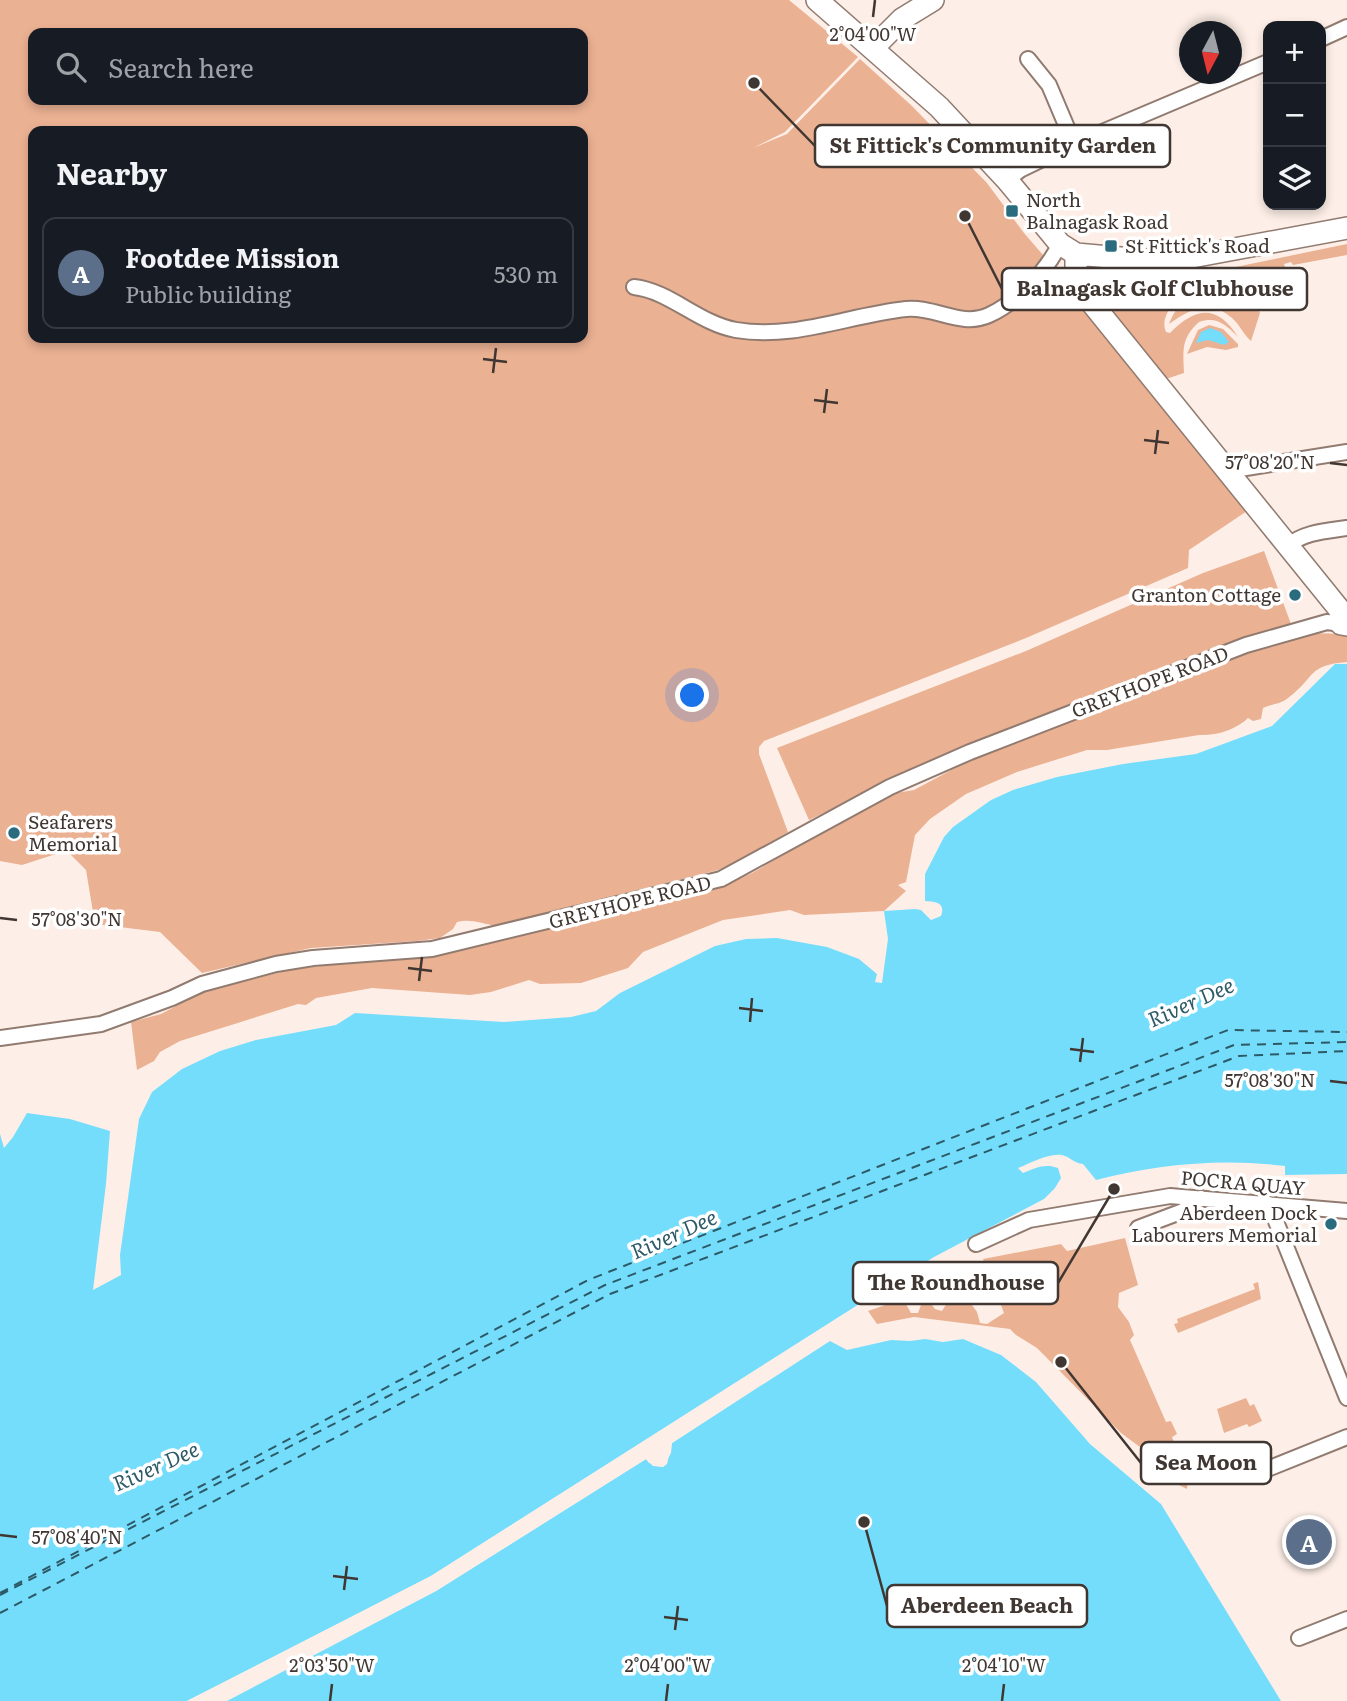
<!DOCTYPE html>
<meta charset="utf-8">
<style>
:root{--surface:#171b24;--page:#20242c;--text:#f1f3f6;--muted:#9ea1a6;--line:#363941;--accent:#db2777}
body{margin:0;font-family:Literata,serif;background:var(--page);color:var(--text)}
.controls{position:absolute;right:21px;top:21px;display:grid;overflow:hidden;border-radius:14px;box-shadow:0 4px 10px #0003}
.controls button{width:63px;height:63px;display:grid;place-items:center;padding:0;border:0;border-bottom:2px solid var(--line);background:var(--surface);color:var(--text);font:35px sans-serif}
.compass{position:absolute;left:1179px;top:21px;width:63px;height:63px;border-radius:50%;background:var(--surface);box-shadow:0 4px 10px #0003;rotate:187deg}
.you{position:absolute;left:693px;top:696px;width:24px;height:24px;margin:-18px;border:5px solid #fff;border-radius:50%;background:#1a73e8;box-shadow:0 0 0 10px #1a73e833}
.badge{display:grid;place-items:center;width:46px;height:46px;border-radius:50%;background:var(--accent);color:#fff;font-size:23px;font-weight:700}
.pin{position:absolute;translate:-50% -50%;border:4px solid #fff;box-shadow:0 2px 7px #0006}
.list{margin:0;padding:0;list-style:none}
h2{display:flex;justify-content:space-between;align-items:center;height:91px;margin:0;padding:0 28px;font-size:30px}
h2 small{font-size:23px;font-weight:400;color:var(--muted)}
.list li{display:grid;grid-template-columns:46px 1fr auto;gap:21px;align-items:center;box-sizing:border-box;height:112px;margin:0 14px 14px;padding:0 14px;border:2px solid var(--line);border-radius:14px}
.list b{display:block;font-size:26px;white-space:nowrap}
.list p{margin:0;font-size:23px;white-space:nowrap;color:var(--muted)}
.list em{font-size:23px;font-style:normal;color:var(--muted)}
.icon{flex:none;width:38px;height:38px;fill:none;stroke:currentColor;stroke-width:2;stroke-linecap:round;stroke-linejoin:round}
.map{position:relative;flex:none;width:1347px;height:1701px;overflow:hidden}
.search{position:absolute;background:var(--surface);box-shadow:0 4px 10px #0003;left:28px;top:28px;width:560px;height:77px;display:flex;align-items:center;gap:18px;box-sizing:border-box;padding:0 24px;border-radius:14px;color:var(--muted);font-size:26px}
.panel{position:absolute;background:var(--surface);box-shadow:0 4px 10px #0003;left:28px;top:126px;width:560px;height:217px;border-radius:14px}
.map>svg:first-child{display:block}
.green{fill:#ebb193;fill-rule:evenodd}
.water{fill:#75ddfc}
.pier{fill:#fdefe7}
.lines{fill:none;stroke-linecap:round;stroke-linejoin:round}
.ferry{stroke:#2d5a67;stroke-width:2;stroke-dasharray:9 7;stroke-linecap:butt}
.street-casing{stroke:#917b70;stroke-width:18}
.secondary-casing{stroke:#917b70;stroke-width:24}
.street{stroke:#fff;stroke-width:14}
.secondary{stroke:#fff;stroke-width:21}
.ticks{fill:none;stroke:#403732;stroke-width:2.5}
.poi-dot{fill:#2a6c7e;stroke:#fff;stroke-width:2.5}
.labels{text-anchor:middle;stroke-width:7;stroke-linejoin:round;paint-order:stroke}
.poi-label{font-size:19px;fill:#403732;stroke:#fff;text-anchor:start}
.street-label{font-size:19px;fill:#403732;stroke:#fff}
.water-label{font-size:21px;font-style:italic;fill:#2d5a67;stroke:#fff}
.ticks-label{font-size:18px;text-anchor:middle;fill:#403732;stroke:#fff;stroke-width:7;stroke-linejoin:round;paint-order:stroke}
.leader{fill:none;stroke:#403732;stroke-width:2.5}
.callout-dot{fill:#403732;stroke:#fff;stroke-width:2.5}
.callout{fill:#fff;stroke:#403732;stroke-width:2.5}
.callout-label{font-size:21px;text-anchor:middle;font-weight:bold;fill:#403732}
</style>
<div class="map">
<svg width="1347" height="1701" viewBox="0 0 1347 1701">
<rect width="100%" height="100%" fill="#fdefe7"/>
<path class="green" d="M0,0H789L858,57L785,132L753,148L787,134L860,59L912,106L987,183L1024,233L1075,292L1250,509L1189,550L1188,568L1026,638L764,741L759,747V754L788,832L741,860L718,870L497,926C483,924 470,918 457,922L453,929L440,938L417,941L311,948L202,973L160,932L95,924L86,870L70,854L59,853L22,865L0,861ZM33,33H583V100H33ZM33,131H583V338H33Z
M1347,244V255L1293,265L1291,262L1284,264L1285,267L1245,274L1238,279L1250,294L1246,295C1221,270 1190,276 1171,306C1166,315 1162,322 1166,332L1170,333C1196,307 1217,304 1238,337C1226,325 1217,316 1199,322C1181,338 1183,350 1184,373L1166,379L1091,285L1097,275L1102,274L1149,277H1187Z
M1216,284L1235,291L1246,303L1255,301L1260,313L1251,341C1243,334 1240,325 1232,318C1210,298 1190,309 1169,324C1178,302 1192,287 1216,284Z
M1209,325L1223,329L1238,344V347L1226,350L1207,347L1187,354L1198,330Z
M1264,551L1291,624L926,764L809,820L777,748L1026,651L1203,573Z
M1310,633L1347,634V662C1307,665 1316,677 1288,698C1281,704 1271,704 1263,708L1261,719L1253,721L1248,718C1236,730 1215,736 1199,735L1107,750H1087L1017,772L966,794L930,819L915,835L906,882L898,885L906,891L884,911L804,915L790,910L723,920L643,952L628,968L581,983L540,984L529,980L491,992L470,995L372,988L316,998L306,1005L298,1004L180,1041L160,1052L154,1061L137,1070L131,1022L161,1014L204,991L289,970L352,962L422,958L721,887L752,873L890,794L914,790L970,760L1249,650Z
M1125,1238L1138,1285L1119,1293L1118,1307L1129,1322L1134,1335L1130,1340L1166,1422L1171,1421L1177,1434L1172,1437L1188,1479L1187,1489C1171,1481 1146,1469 1144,1450L1121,1433L1037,1348L1016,1335L1010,1329L914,1317L877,1324L868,1311L903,1299L911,1313H918L921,1305L929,1301L935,1309L942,1311L947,1303L942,1295L960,1288L977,1312L980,1323L987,1324L1004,1313L983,1259L1061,1244L1067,1251Z
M1258,1282L1261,1299L1178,1333L1174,1324L1178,1323L1177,1319L1255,1289L1253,1284Z
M1246,1398L1250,1406L1254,1404L1262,1421L1249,1427L1247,1424L1224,1433L1217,1409Z"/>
<path class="water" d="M1210,328L1221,332L1229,342L1224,345L1208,340L1196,343L1201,332Z
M1335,664H1347V1174L1285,1175V1166C1221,1158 1159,1164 1096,1180L1083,1164C1074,1163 1070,1157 1062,1155C1048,1153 1031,1163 1018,1168L1023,1173C1035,1168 1045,1163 1058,1168L1061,1178L1055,1188L1044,1199L934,1257L431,1576L187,1701H0V1134L4,1148L13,1137L27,1113L70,1119L110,1131L106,1184L93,1290L121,1275L120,1255L139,1119L152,1092L182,1069L220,1051L256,1040L336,1025L355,1013L504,1022L571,1017L596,1011L620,993L715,946L746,939L777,938L827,947L859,959L877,974L875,982L882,983L888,939L884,911L915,909L921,910L931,920L941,916C946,902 935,902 925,901V874L944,837L953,827L991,800L1013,790L1057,777L1123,764L1196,754L1272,726Z
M925,1339L943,1342L963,1339L1001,1355L1036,1382L1090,1444L1161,1504L1281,1701H227L436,1591L646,1459L649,1463L663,1467L671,1453L672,1443L830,1341L847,1350L891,1340L910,1341Z"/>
<path class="pier" d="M864,1301L866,1304L433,1579L195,1701H187L431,1576Z
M829,1338H833L672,1443L667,1464L663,1467L653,1466L646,1459L436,1591L223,1701L225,1698L434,1588L645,1456H648L655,1463H662L668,1452L670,1441Z"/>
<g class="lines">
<path class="ferry" d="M0,1593L588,1280L1228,1030L1347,1032
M0,1595L605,1285L1234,1045L1347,1042
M0,1613L610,1294L1239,1056L1347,1051"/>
<defs>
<path id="street" d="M1321,39L1347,27
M1028,59L1049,85L1074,144
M1007,180L1020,170L1074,144L1268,62
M634,287C670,291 698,323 736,330C794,340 849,315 906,309C935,306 961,328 989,315C1018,302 1046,271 1060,244
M1227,471L1347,452
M1288,546C1303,532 1327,531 1347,528
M0,1038L101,1024L172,998L202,984L276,964L313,958L432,949L721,879L890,787L970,752L1246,645L1327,622L1341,624
M1269,1204L1347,1398
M1138,1228L1183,1211L1201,1198
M976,1244L1029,1220L1170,1196L1347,1211
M1270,1468L1347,1437
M1299,1638L1347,1619"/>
<path id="secondary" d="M817,0L939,107L1007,180L1060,244L1076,254L1165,262L1347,228
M874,47L902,19L933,0
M1076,254V278L1082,291L1339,609L1342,617L1341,624L1347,625"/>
</defs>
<use href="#street" class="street-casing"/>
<use href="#secondary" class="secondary-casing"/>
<use href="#street" class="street"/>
<use href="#secondary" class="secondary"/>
</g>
<path class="ticks" d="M873,17L875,0M483,359L507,362M493,373L496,348M814,400L838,403M824,413L827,389M1144,440L1169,443M1155,454L1158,430M1330,463L1347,465M0,918L17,920M408,968L432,971M419,981L422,957M739,1008L763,1011M750,1022L752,998M1070,1049L1094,1052M1080,1062L1083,1038M1330,1081L1347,1083M0,1535L17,1537M333,1576L358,1579M344,1590L347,1566M664,1617L688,1620M675,1630L678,1606M330,1701L332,1684M666,1701L668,1684M1002,1701L1004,1684"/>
<g class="poi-dot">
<rect x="1005" y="204" width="14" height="14" rx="3.5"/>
<rect x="1104" y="239" width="14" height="14" rx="3.5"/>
<circle cx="1295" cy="595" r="7"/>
<circle cx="14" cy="833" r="7"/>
<circle cx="1331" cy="1224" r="7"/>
</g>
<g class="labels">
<g class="poi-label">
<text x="1026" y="207">North<tspan x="1026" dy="22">Balnagask Road</tspan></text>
<text x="1125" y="253">St Fittick's Road</text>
<text x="1281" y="602" text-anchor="end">Granton Cottage</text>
<text x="28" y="829">Seafarers<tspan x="28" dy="22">Memorial</tspan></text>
<text x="1317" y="1220" text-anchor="end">Aberdeen Dock<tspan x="1317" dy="22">Labourers Memorial</tspan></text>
</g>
<g class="street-label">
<text transform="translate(1150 682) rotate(-21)" y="7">GREYHOPE ROAD</text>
<text transform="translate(630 902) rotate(-14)" y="7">GREYHOPE ROAD</text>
<text transform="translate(1243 1183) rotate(5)" y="7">POCRA QUAY</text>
</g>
<g class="water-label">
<text transform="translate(1191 1003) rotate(-24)" y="7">River Dee</text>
<text transform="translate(674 1235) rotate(-24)" y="7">River Dee</text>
<text transform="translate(156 1467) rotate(-24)" y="7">River Dee</text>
</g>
</g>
<g class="ticks-label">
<text x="873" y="41">2°04'00"W</text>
<text x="1270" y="469">57°08'20"N</text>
<text x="77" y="926">57°08'30"N</text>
<text x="1270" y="1087">57°08'30"N</text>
<text x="77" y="1544">57°08'40"N</text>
<text x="332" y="1672">2°03'50"W</text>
<text x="668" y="1672">2°04'00"W</text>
<text x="1004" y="1672">2°04'10"W</text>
</g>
<path class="leader" d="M754 83L815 146M965 216L1002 289M1114 1189L1058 1283M1061 1362L1141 1463M864 1522L887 1606"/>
<g class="callout-dot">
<circle cx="754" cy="83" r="7"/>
<circle cx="965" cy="216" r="7"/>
<circle cx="1114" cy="1189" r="7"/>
<circle cx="1061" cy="1362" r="7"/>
<circle cx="864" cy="1522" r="7"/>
</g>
<g class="callout">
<rect x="815" y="125" width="355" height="42" rx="7"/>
<rect x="1002" y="268" width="305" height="42" rx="7"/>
<rect x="853" y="1262" width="205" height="42" rx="7"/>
<rect x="1141" y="1442" width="130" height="42" rx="7"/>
<rect x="887" y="1585" width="200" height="42" rx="7"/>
</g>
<g class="callout-label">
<text x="993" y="153">St Fittick's Community Garden</text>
<text x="1155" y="296">Balnagask Golf Clubhouse</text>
<text x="956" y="1290">The Roundhouse</text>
<text x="1206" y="1470">Sea Moon</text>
<text x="987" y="1613">Aberdeen Beach</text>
</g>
</svg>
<div class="controls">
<button>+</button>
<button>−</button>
<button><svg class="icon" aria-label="layers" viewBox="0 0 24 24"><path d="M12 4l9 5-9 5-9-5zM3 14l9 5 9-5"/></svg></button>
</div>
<svg class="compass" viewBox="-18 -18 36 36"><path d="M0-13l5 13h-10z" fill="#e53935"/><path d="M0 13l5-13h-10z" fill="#9ea1a6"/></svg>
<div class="you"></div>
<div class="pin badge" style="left:1309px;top:1542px;background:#5c6f8a">A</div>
<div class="search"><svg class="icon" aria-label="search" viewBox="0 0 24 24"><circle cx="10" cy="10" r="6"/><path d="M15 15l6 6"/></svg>Search here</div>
<section class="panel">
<h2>Nearby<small></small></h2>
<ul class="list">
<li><span class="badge" style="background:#5c6f8a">A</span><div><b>Footdee Mission</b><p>Public building</p></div><em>530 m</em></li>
</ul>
</section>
</div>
